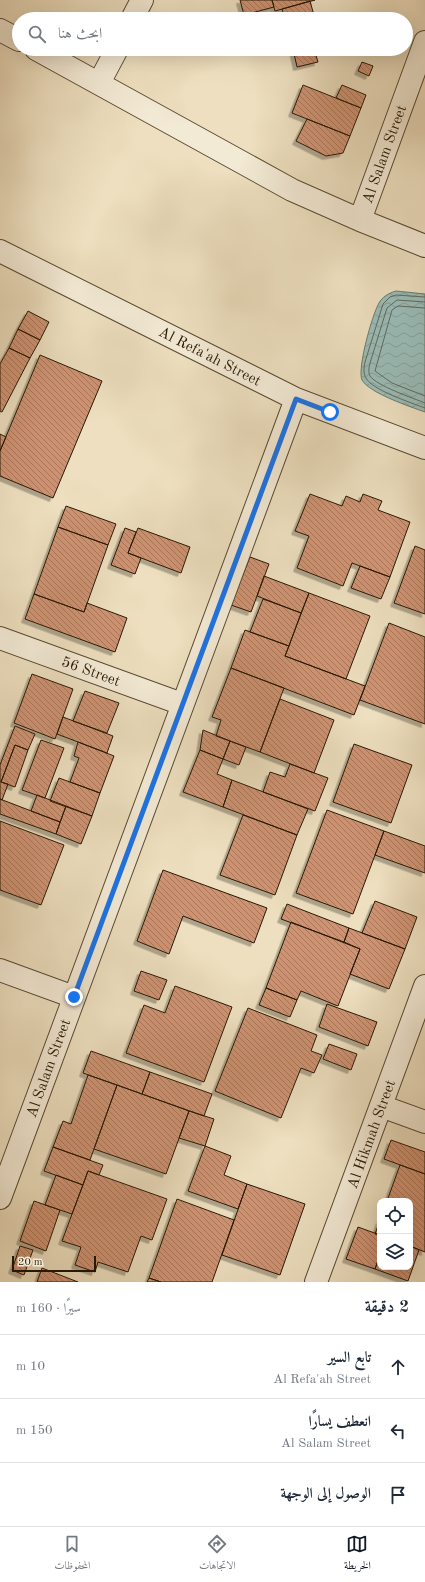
<!DOCTYPE html>
<html lang="ar">
<meta charset="utf-8">
<style>
:root{--surface:#fff;--page:#f6f6f7;--text:#1f2937;--muted:#747a83;--line:#e0e1e3;--accent:#111827}
body{margin:0;font-family:"Old Standard TT",Amiri,serif;background:var(--page);color:var(--text);direction:rtl}
.controls{position:absolute;right:12px;bottom:12px;display:grid;overflow:hidden;border-radius:8px;box-shadow:0 4px 16px #0002}
.controls button{width:36px;height:36px;display:grid;place-items:center;padding:0;border:0;border-bottom:1px solid var(--line);background:var(--surface);color:var(--text);font:20px sans-serif}
.scale{position:absolute;left:12px;bottom:10px;width:84px;box-sizing:border-box;padding-left:4px;border:2px solid #281904;border-top:0;font-size:11px;line-height:14px;white-space:nowrap;color:#281904;-webkit-text-stroke:3px #f3ead5;paint-order:stroke}
.stop{position:absolute;width:12px;height:12px;margin:-9px;border:3px solid #1a73e8;border-radius:50%;background:#fff}
.stop.end{background:#1a73e8;border-color:#fff;box-shadow:0 1px 4px #0008}
.list{margin:0;padding:0;list-style:none}
h2{display:flex;justify-content:space-between;align-items:center;height:52px;margin:0;padding:0 16px;font-size:17px}
h2 small{font-size:13px;font-weight:400;color:var(--muted)}
.list li{display:grid;grid-template-columns:26px 1fr auto;gap:12px;align-items:center;box-sizing:border-box;height:64px;padding:0 16px;border-top:1px solid var(--line)}
.list b{display:block;font-size:15px;white-space:nowrap}
.list p{margin:0;font-size:13px;white-space:nowrap;color:var(--muted)}
.list em{font-size:13px;font-style:normal;color:var(--muted)}
.icon{flex:none;width:22px;height:22px;fill:none;stroke:currentColor;stroke-width:2;stroke-linecap:round;stroke-linejoin:round}
.map{position:relative;flex:none;width:425px;height:1282px;overflow:hidden;direction:ltr}
.search{position:absolute;background:var(--surface);box-shadow:0 4px 16px #0002;left:12px;right:12px;top:12px;height:44px;display:flex;align-items:center;gap:10px;box-sizing:border-box;padding:0 14px;border-radius:22px;color:var(--muted);font-size:15px}
.sheet{height:244px;background:var(--surface)}
nav{display:flex;justify-content:space-around;align-items:center;box-sizing:border-box;height:56px;border-top:1px solid var(--line);background:var(--surface);font-size:11px;color:var(--muted)}
nav a{display:grid;justify-items:center;gap:2px}
nav .on{color:var(--accent)}
.map>svg:first-child{display:block}
.water{fill:url(#water-waves);stroke:#6c7b6f}
.lines{fill:none;stroke-linecap:round;stroke-linejoin:round}
.shore{stroke:#616a5e;stroke-width:1}
.building{fill:url(#building-back-hatch);stroke:#281904;filter:url(#shadow)}
.street-casing{stroke:#594a33;stroke-width:24}
.street{stroke:#f3ead5;stroke-width:22}
.route{stroke:#1a73e8;stroke-width:5}
.labels{text-anchor:middle;stroke-width:3;stroke-linejoin:round;paint-order:stroke}
.street-label{font-size:15px;fill:#281904;stroke:#f3ead5}
</style>
<div class="map">
<svg width="425" height="1282" viewBox="0 0 425 1282">
<defs>
<pattern id="water-waves" width="16" height="10" patternUnits="userSpaceOnUse"><rect width="16" height="10" fill="#9abcb7"/><path d="M0 5q4-4 8 0t8 0" fill="none" stroke="#85a19c"/></pattern>
<pattern id="building-back-hatch" width="6" height="6" patternUnits="userSpaceOnUse"><rect width="6" height="6" fill="#d09372"/><path d="M-1 5l2 2M0 0l6 6M5-1l2 2" fill="none" stroke="#a9775b"/></pattern>
<filter id="shadow"><feDropShadow dx="-3.5" dy="3.5" stdDeviation="0" flood-color="#0004"/></filter>
</defs>
<rect width="100%" height="100%" fill="#eddfbf"/>
<filter id="stains"><feTurbulence type="fractalNoise" baseFrequency=".005" numOctaves="4"/><feColorMatrix values="0 0 0 0 .2 0 0 0 0 .09 0 0 0 0 .02 0 0 0 .5 -.17"/></filter>
<radialGradient id="worn" r=".72"><stop offset=".6" stop-color="#630" stop-opacity="0"/><stop offset="1" stop-color="#630" stop-opacity=".3"/></radialGradient>
<path class="water" d="M396,291L425,294V412C411,407 369,393 362,380C357,369 372,315 379,303C382,297 389,293 396,291Z"/>
<g class="lines">
<path class="shore" d="M425,297L396,295L390,297L383,304L365,362C364,367 363,373 366,378C372,390 412,403 425,408
M425,302L397,300L387,308L370,363C369,367 368,372 370,376C377,386 413,398 425,403
M425,308L398,306L392,310L375,371L392,383L425,396"/>
</g>
<path class="building" d="M240,0H272L274,7L244,15Z
M272,0H315L275,11Z
M310,1L315,19H285L282,9Z
M293,49H314L318,62L297,67Z
M362,62L373,66L369,76L358,71Z
M303,85L361,108L350,136L292,113Z
M342,85L366,95L361,108L336,98Z
M307,119L350,136L343,153L326,156L296,141Z
M28,311L49,322L40,340L18,329Z
M18,329L40,340L30,358L9,348Z
M9,348L30,358L2,412L0,411V364Z
M40,355L102,381L53,498L0,476V451Z
M0,434L6,437L0,451Z
M310,494L342,506L346,496L360,502L363,494L382,501L378,510L410,522L390,577L352,563L343,586L297,568L309,536L295,531Z
M66,506L116,524L108,545L58,527Z
M58,527L108,545L84,612L34,594Z
M125,528L136,532L128,553L141,558L135,574L111,565Z
M138,528L190,547L181,573L128,553Z
M415,546L425,550V614L394,603Z
M250,557L269,564L251,612L231,605Z
M360,566L390,577L381,599L351,588Z
M264,576L309,593L301,613L257,596Z
M309,593L370,616L346,679L285,656Z
M34,594L84,612L87,603L127,618L115,652L25,619Z
M263,599L301,613L289,646L250,632Z
M389,623L425,637V724L360,700Z
M245,630L289,646L285,656L365,686L354,715L231,668Z
M231,668L284,688L260,752L216,736L221,720L212,717Z
M32,674L73,689L55,739L14,723Z
M85,691L119,703L107,733L73,721Z
M280,699L334,720L314,773L260,752Z
M63,717L113,736L107,753L57,734Z
M15,726L35,734L28,750L15,745L1,782L8,784L2,800L0,799V765Z
M203,730L230,741L223,759L200,750Z
M41,740L64,748L45,798L22,790Z
M230,741L246,747L239,765L223,759Z
M78,742L114,756L100,793L70,782L79,758L74,756Z
M354,744L412,765L391,823L333,802Z
M15,745L28,750L15,787L1,782Z
M200,750L223,759L217,774L232,780L223,807L183,792Z
M290,764L328,778L315,811L263,792L270,772L285,777Z
M59,778L100,793L92,816L50,801Z
M232,780L308,809L297,835L223,807Z
M37,795L66,806L60,822L31,811Z
M0,799L60,822L56,834L0,814Z
M66,806L92,816L81,844L56,834Z
M327,810L384,831L353,914L296,893Z
M243,815L297,835L275,895L220,875Z
M0,821L64,845L41,905L0,890Z
M384,831L425,846V873L375,855Z
M163,870L267,908L254,943L183,916L169,954L137,941Z
M375,901L417,917L405,949L362,933Z
M287,904L349,928L344,942L281,919Z
M291,922L360,949L338,1006L301,991L297,1000L266,988Z
M349,928L405,949L389,989L350,974L360,949L344,942Z
M141,971L167,980L159,1000L134,991Z
M175,986L232,1007L204,1082L126,1053L144,1005L165,1013Z
M266,988L297,1000L290,1017L259,1005Z
M327,1004L377,1022L368,1046L319,1027Z
M248,1008L317,1035L311,1051L322,1055L314,1073L301,1068L281,1118L215,1091Z
M329,1044L357,1054L351,1070L323,1059Z
M91,1051L150,1072L142,1094L83,1073Z
M150,1072L212,1094L204,1116L142,1094Z
M88,1075L117,1085L90,1160L53,1147L63,1121L71,1124Z
M117,1085L189,1111L166,1174L94,1149Z
M189,1111L214,1119L205,1146L179,1138Z
M391,1140L425,1152V1174L384,1159Z
M205,1146L231,1156L224,1175L247,1184L238,1209L188,1191Z
M53,1147L103,1165L99,1175L88,1171L83,1185L44,1171Z
M400,1165L425,1174V1252L410,1246V1201H387Z
M88,1171L167,1199L152,1240L141,1236L128,1272L98,1262L95,1272L75,1265L81,1247L62,1241Z
M56,1175L83,1185L72,1214L45,1205Z
M247,1184L305,1204L280,1275L222,1255Z
M177,1199L234,1220L212,1282H161L149,1278Z
M34,1201L60,1210L46,1251L20,1241Z
M380,1220V1235L375,1234Z
M358,1227L380,1235V1255L375,1269L346,1259Z
M20,1246L33,1250L24,1275L12,1270Z
M410,1246L419,1250L408,1281L375,1269L380,1255V1267H410Z
M42,1268L78,1282H37Z
M149,1278L161,1282H147Z"/>
<g class="lines">
<defs>
<path id="street" d="M132,19L142,0
M0,30L19,40
M36,49L292,190L360,220L425,246
M99,83L117,49
M360,220L425,42
M0,251L296,399L425,448
M0,638L182,704
M0,970L74,997
M381,1106L425,1122
M0,1198L296,399
M316,1282L425,986"/>
</defs>
<use href="#street" class="street-casing"/>
<use href="#street" class="street"/>
</g>
<g class="lines">
<path class="route" d="M74,997L296,399L330,412"/>
</g>
<g class="labels">
<g class="street-label">
<text transform="translate(384 154) rotate(-70)" y="5">Al Salam Street</text>
<text transform="translate(210 356) rotate(27)" y="5">Al Refa'ah Street</text>
<text transform="translate(91 671) rotate(20)" y="5">56 Street</text>
<text transform="translate(48 1068) rotate(-70)" y="5">Al Salam Street</text>
<text transform="translate(371 1134) rotate(-70)" y="5">Al Hikmah Street</text>
</g>
</g>
<rect width="100%" height="100%" filter="url(#stains)"/>
<rect width="100%" height="100%" fill="url(#worn)"/>
</svg>
<div class="controls">
<button><svg class="icon" aria-label="locate" viewBox="0 0 24 24"><circle cx="12" cy="12" r="6"/><path d="M12 2v4M12 18v4M2 12h4M18 12h4"/></svg></button>
<button><svg class="icon" aria-label="layers" viewBox="0 0 24 24"><path d="M12 4l9 5-9 5-9-5zM3 14l9 5 9-5"/></svg></button>
</div>
<div class="scale">20 m</div>
<div class="stop" style="left:330px;top:412px"></div>
<div class="stop end" style="left:74px;top:997px"></div>
<div class="search"><svg class="icon" aria-label="search" viewBox="0 0 24 24"><circle cx="10" cy="10" r="6"/><path d="M15 15l6 6"/></svg>ابحث هنا</div>
</div>
<section class="sheet">
<h2>2 دقيقة<small>سيرًا · 160 m</small></h2>
<ul class="list">
<li><svg class="icon" aria-label="ahead" viewBox="0 0 24 24"><path d="M12 20V5M6 11l6-6 6 6"/></svg><div><b>تابع السير</b><p>Al Refa'ah Street</p></div><em>10 m</em></li>
<li><svg class="icon" aria-label="left" viewBox="0 0 24 24"><path d="M17 20v-9H6M10 6l-5 5 5 5"/></svg><div><b>انعطف يسارًا</b><p>Al Salam Street</p></div><em>150 m</em></li>
<li><svg class="icon" aria-label="arrive" viewBox="0 0 24 24"><path d="M6 21V4h12l-3 4 3 4H6"/></svg><div><b>الوصول إلى الوجهة</b></div></li>
</ul>
</section>
<nav>
<a class="on"><svg class="icon" aria-label="map" viewBox="0 0 24 24"><path d="M3 6l6-2 6 2 6-2v14l-6 2-6-2-6 2zM9 4v14M15 6v14"/></svg>الخريطة</a>
<a><svg class="icon" aria-label="directions" viewBox="0 0 24 24"><path d="M12 3l9 9-9 9-9-9zM9 14v-3h6M13 9l2 2-2 2"/></svg>الاتجاهات</a>
<a><svg class="icon" aria-label="saved" viewBox="0 0 24 24"><path d="M7 4h10v16l-5-4-5 4z"/></svg>المحفوظات</a>
</nav>
